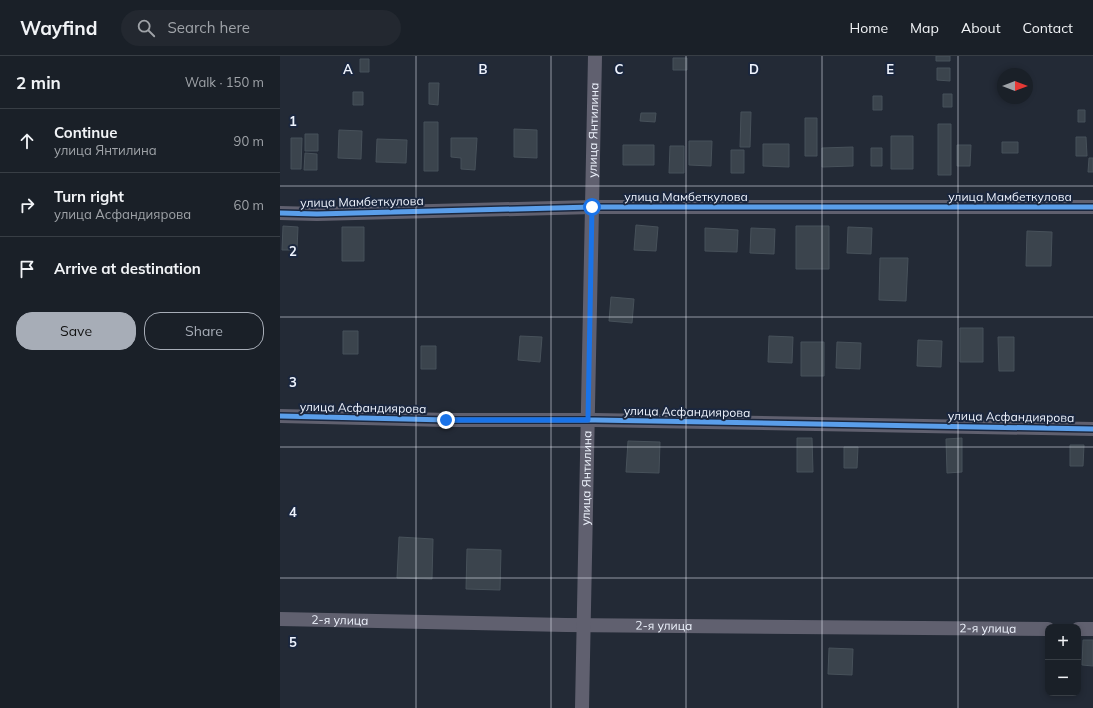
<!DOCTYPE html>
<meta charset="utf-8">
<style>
:root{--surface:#1a2028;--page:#232830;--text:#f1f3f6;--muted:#9fa3a8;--line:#383e45;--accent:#a7adb7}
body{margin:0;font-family:Mulish,sans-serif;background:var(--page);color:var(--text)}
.controls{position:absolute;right:12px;bottom:12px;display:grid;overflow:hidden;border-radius:8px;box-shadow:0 2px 6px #0003}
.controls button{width:36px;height:36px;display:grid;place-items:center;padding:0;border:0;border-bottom:1px solid var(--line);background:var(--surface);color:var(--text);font:20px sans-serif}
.compass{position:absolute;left:717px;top:12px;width:36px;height:36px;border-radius:50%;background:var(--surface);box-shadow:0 2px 6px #0003;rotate:90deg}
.stop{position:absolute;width:12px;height:12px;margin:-9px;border:3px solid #1a73e8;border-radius:50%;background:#fff}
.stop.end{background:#1a73e8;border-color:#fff;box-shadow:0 1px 4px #0008}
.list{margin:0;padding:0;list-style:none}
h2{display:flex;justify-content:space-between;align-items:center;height:52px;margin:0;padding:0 16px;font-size:17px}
h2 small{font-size:13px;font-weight:400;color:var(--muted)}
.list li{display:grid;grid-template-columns:26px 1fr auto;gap:12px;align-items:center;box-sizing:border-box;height:64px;padding:0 16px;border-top:1px solid var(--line)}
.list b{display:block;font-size:15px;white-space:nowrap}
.list p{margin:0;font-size:13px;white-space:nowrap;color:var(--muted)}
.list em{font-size:13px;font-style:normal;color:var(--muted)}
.actions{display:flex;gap:8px;padding:12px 16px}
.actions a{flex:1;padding:9px 0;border:1px solid var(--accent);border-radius:16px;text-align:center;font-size:14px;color:var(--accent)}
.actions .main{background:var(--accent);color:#111}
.icon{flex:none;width:22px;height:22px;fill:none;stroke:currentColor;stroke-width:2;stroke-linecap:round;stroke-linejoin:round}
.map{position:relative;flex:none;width:813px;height:652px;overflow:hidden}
header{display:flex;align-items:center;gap:24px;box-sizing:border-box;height:56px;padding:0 20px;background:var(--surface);border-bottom:1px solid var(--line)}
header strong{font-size:19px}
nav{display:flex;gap:22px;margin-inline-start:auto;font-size:14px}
.search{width:280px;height:36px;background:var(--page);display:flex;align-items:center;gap:10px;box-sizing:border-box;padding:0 14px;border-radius:22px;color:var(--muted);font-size:15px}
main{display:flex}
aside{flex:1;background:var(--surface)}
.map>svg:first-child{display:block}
.building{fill:#3b444d;stroke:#47515a}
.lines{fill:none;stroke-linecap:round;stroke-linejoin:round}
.minor{stroke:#60606f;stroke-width:14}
.cycleway-casing{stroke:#1b273e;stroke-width:8}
.cycleway{stroke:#5a9eea;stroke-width:5}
.route{stroke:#1a73e8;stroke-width:5}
.grid{fill:none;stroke:#eef3fd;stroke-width:1;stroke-opacity:0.55}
.labels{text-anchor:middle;stroke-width:4;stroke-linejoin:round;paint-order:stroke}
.street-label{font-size:12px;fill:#eef3fd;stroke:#1b273e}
.grid-label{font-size:13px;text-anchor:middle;font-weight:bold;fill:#eef3fd;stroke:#1b273e;stroke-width:4;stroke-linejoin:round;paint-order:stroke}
</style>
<header>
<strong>Wayfind</strong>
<div class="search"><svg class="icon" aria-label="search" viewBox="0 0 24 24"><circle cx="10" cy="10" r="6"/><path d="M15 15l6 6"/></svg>Search here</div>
<nav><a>Home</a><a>Map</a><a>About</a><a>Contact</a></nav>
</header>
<main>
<aside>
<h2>2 min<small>Walk · 150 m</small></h2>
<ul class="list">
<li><svg class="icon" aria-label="ahead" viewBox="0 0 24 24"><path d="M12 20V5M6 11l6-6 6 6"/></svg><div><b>Continue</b><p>улица Янтилина</p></div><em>90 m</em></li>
<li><svg class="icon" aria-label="right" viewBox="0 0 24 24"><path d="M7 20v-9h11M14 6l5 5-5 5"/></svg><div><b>Turn right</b><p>улица Асфандиярова</p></div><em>60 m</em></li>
<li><svg class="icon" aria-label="arrive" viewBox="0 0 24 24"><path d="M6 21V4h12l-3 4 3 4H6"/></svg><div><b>Arrive at destination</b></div></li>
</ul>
<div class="actions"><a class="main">Save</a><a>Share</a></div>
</aside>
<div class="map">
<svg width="813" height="652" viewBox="0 0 813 652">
<rect width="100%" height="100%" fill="#232a36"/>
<path class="building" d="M656,0H670V5H656Z
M393,2H407V14H393Z
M80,3H89V16H80Z
M657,12H670V25L657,24Z
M149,27H159L158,49L149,48Z
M73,36H83V49H73Z
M663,38H672V51H663Z
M593,40H602V54H593Z
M798,54H805V66H798Z
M461,56H471L470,91H460Z
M361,57H376L375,66L360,65Z
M525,62H537V100H525Z
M144,66H158V115H144Z
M658,68H671V119H658Z
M234,73L257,74V102L234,101Z
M59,74L82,75L81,103L58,102Z
M25,78H38V95H25Z
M611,80H633V113H611Z
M796,81H806L807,100H796Z
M11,82H22L21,113H11Z
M171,82H197L195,114L181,113V102L171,101Z
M97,83L127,84L126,107L96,106Z
M409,85H432L431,110L409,109Z
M722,86H738V97H722Z
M483,88H509V111L483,110Z
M343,89H374V109H343Z
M677,89H691L690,110H677Z
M390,90H404V117H389Z
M573,91V110L542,111V92Z
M591,92H602V110H591Z
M451,94H464V117H451Z
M25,97L37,98V114H24Z
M809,102H813V116H808Z
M356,169L378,171L376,195L354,194Z
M3,170L18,171L17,194H2Z
M516,170H549V213H516Z
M62,171H84V205H62Z
M568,171L592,172L591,198L567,197Z
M425,172L458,174L457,196L425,195Z
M471,172L495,173L494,198L470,197Z
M747,175L772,176L771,210H746Z
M600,202H628L626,245L599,244Z
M331,241L354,243L352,267L329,265Z
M680,272H703V306H680Z
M63,275H78V298H63Z
M240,280L262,281L260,306L238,304Z
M489,280L513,281L512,307L488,306Z
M718,281H734V315H719Z
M638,284L662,285L661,311L637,310Z
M521,286H544V320H521Z
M557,286L581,287L580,313L556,312Z
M141,290H156V313H141Z
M517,382H532L533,416H517Z
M682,382V416L667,417L666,383Z
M348,385L380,386L379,417L346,416Z
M790,389H804L803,410H790Z
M564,391H578L577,412H564Z
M119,481L153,483L152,523L117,522Z
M187,493L221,494L220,534L186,533Z
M803,584H813V610L802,609Z
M549,592L573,593L572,619L548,618Z"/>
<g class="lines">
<g class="minor">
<path d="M0,157L37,158L312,151H813"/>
<path d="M0,360L167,364H315L813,373"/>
<path id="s1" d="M0,563L286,569L768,573"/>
<path d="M798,573H813"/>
<path id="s2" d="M302,652L315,0"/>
</g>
<defs>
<path id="cycleway" d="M0,157L37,158L312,151H813
M0,360L167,364H315L813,373"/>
</defs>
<use href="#cycleway" class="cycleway-casing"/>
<use href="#cycleway" class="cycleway"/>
</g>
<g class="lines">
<path class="route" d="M166,364H308L312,151"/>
</g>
<path class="grid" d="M136,0V652M271,0V652M406,0V652M542,0V652M678,0V652M0,130H813M0,261H813M0,391H813M0,522H813"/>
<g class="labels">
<g class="street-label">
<text dy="4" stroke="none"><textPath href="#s2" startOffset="578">улица Янтилина</textPath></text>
<text x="406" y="145">улица Мамбеткулова</text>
<text x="730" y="145">улица Мамбеткулова</text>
<text transform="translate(82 146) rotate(-1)" y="4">улица Мамбеткулова</text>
<text transform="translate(83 352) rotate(1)" y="4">улица Асфандиярова</text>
<text transform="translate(407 356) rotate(1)" y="4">улица Асфандиярова</text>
<text transform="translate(731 361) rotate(1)" y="4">улица Асфандиярова</text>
<text dy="4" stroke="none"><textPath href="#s2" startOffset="230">улица Янтилина</textPath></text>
<text dy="4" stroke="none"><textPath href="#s1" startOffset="60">2-я улица</textPath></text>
<text dy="4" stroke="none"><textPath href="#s1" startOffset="384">2-я улица</textPath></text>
<text dy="4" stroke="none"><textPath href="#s1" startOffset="708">2-я улица</textPath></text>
</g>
</g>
<g class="grid-label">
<text x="68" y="18">A</text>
<text x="203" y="18">B</text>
<text x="339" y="18">C</text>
<text x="474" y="18">D</text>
<text x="610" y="18">E</text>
<text x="13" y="70">1</text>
<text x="13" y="200">2</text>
<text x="13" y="331">3</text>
<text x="13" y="461">4</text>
<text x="13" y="591">5</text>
</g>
</svg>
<div class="controls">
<button>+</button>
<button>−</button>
</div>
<svg class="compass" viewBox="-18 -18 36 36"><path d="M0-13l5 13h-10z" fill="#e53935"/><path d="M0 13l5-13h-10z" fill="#9fa3a8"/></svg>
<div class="stop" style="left:312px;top:151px"></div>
<div class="stop end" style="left:166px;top:364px"></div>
</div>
</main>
